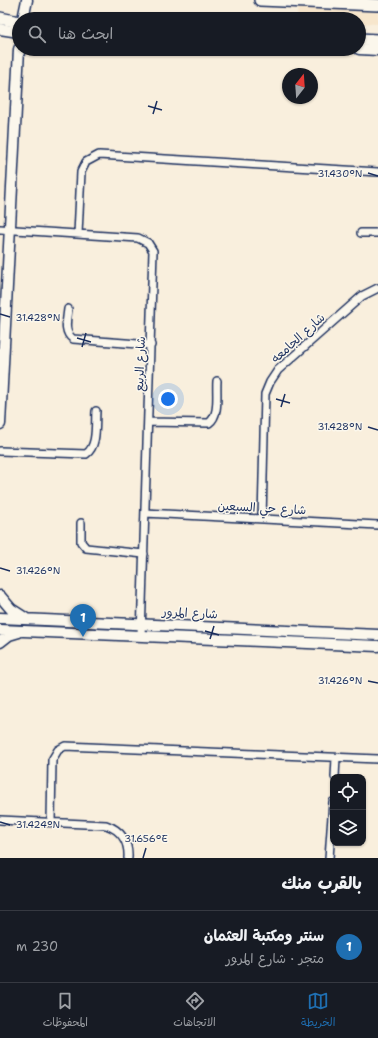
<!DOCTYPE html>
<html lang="ar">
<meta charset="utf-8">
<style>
:root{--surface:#171b24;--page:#242831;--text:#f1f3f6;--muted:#9ea1a6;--line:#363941;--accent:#1f6fb2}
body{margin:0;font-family:"Shantell Sans","Playpen Sans Arabic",sans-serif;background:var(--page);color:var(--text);direction:rtl}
.controls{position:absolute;right:12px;bottom:12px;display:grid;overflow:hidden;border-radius:8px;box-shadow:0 1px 3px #0004}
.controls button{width:36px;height:36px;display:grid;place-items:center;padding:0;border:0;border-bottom:1px solid var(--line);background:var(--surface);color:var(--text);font:20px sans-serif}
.compass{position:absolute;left:282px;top:68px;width:36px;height:36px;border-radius:50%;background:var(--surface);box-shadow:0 1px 3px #0004;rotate:17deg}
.you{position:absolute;left:168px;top:399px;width:14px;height:14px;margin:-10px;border:3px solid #fff;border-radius:50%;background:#1a73e8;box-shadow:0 0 0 6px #1a73e833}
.badge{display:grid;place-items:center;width:26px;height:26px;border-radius:50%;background:var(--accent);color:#fff;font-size:13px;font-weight:700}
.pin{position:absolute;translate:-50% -33px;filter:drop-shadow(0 1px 2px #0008)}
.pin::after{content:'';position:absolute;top:21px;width:14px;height:12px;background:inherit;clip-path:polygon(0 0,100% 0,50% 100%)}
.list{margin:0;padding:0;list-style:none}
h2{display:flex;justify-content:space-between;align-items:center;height:52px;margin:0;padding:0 16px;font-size:17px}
h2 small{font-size:13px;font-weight:400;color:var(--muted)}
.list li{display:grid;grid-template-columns:26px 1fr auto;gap:12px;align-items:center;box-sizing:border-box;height:72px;padding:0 16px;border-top:1px solid var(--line)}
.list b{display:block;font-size:15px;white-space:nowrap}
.list p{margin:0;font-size:13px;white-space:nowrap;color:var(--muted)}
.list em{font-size:13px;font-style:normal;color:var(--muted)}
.icon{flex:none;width:22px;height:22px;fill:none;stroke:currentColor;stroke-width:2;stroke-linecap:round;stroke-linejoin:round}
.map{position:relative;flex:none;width:378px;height:858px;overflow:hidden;direction:ltr}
.search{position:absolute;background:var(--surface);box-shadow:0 1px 3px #0004;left:12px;right:12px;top:12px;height:44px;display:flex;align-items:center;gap:10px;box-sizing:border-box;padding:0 14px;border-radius:22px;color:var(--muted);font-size:15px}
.sheet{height:124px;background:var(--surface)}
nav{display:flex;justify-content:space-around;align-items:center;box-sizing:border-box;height:56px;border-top:1px solid var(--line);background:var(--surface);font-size:11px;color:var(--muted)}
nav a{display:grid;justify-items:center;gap:2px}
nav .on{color:var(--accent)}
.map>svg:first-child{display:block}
.built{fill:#f7e6cc}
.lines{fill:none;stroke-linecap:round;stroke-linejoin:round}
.street-casing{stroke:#1b2f5e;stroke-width:10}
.secondary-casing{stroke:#1b2f5e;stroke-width:13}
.primary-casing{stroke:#1b2f5e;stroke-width:14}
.street{stroke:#fbf7ec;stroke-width:7}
.secondary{stroke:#fbf7ec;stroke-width:10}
.primary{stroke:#fbf7ec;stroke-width:11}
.ticks{fill:none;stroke:#1b2f5e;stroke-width:1.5}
.labels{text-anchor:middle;stroke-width:3;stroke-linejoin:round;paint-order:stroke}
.street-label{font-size:12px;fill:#1b2f5e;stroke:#fbf7ec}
.ticks-label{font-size:10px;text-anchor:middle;fill:#1b2f5e;stroke:#fbf7ec;stroke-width:3;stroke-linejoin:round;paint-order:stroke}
</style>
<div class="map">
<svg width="378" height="858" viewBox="0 0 378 858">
<rect width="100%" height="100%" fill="#f9efdd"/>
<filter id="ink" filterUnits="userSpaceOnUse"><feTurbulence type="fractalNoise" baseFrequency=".025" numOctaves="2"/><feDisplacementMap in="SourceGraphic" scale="8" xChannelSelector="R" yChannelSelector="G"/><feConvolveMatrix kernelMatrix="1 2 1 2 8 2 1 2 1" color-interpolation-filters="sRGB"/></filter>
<g filter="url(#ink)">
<path class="built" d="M298,0H378V24L359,23V19H297Z"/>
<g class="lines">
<defs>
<path id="street" d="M0,229L138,238L148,243L153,251L141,636
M361,233H378
M78,234L81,172L86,162L99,155L378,172
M68,309C67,319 63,332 73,339L151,345
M148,422L209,423C220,415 216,394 217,381
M0,451L86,454C98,446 95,424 96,411
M145,513L378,525
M262,519L265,394L270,382L278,370L362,296L378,288
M81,523V542L86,548L144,554
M335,777L336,758
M0,820L106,825C121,830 129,842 128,858
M51,822L52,760L58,750L65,746L378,759
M329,858L333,802"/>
<path id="secondary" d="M23,19L27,0
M0,29L19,32
M359,49L378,50
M0,424L19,49
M0,596L11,609L25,618
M0,618L378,635
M0,630L378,646
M0,642L9,635L19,632"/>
<path id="primary" d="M260,0L378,5
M0,18L19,22
M359,39L378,40"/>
</defs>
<use href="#street" class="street-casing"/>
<use href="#secondary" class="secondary-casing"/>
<use href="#primary" class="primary-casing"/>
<use href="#street" class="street"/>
<use href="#secondary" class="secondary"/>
<use href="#primary" class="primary"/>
</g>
</g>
<path class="ticks" d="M148,106L162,110M153,114L157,101M368,173L378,176M0,314L10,317M77,338L91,342M82,347L86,333M276,399L290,403M281,407L285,394M368,427L378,430M0,568L10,571M205,631L219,635M210,639L214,626M368,681L378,683M0,822L10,825M143,858L146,848"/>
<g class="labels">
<g class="street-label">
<text transform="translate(298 338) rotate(-42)" y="4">شارع الجامعه</text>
<text transform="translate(140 364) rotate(-88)" y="4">شارع الربيع</text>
<text transform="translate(262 508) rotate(3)" y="4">شارع حي السبعين</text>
<text transform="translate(190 613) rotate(3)" y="4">شارع المرور</text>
</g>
</g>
<g class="ticks-label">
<text x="340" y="177">31.430°N</text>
<text x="38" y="321">31.428°N</text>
<text x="340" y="430">31.428°N</text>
<text x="38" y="574">31.426°N</text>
<text x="340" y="684">31.426°N</text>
<text x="38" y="828">31.424°N</text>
<text x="146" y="842">31.656°E</text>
</g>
</svg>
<div class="controls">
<button><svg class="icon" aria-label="locate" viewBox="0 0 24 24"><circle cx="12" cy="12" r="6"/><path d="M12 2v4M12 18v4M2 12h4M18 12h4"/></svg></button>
<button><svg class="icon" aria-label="layers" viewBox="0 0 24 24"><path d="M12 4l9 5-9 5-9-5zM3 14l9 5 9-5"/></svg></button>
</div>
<svg class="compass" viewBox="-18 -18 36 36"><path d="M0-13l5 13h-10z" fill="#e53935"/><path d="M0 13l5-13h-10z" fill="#9ea1a6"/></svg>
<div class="you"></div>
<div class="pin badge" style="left:83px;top:637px">1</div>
<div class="search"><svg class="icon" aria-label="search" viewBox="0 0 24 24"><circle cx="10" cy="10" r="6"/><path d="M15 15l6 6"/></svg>ابحث هنا</div>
</div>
<section class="sheet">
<h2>بالقرب منك<small></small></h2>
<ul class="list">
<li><span class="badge">1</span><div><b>سنتر ومكتبة العثمان</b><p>متجر · شارع المرور</p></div><em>230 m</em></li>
</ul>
</section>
<nav>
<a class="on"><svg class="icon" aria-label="map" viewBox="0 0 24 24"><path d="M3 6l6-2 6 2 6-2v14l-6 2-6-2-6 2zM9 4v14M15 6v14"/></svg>الخريطة</a>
<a><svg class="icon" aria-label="directions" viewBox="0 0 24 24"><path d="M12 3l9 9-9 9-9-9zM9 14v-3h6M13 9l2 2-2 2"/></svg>الاتجاهات</a>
<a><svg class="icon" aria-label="saved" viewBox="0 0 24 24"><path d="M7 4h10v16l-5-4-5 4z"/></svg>المحفوظات</a>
</nav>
